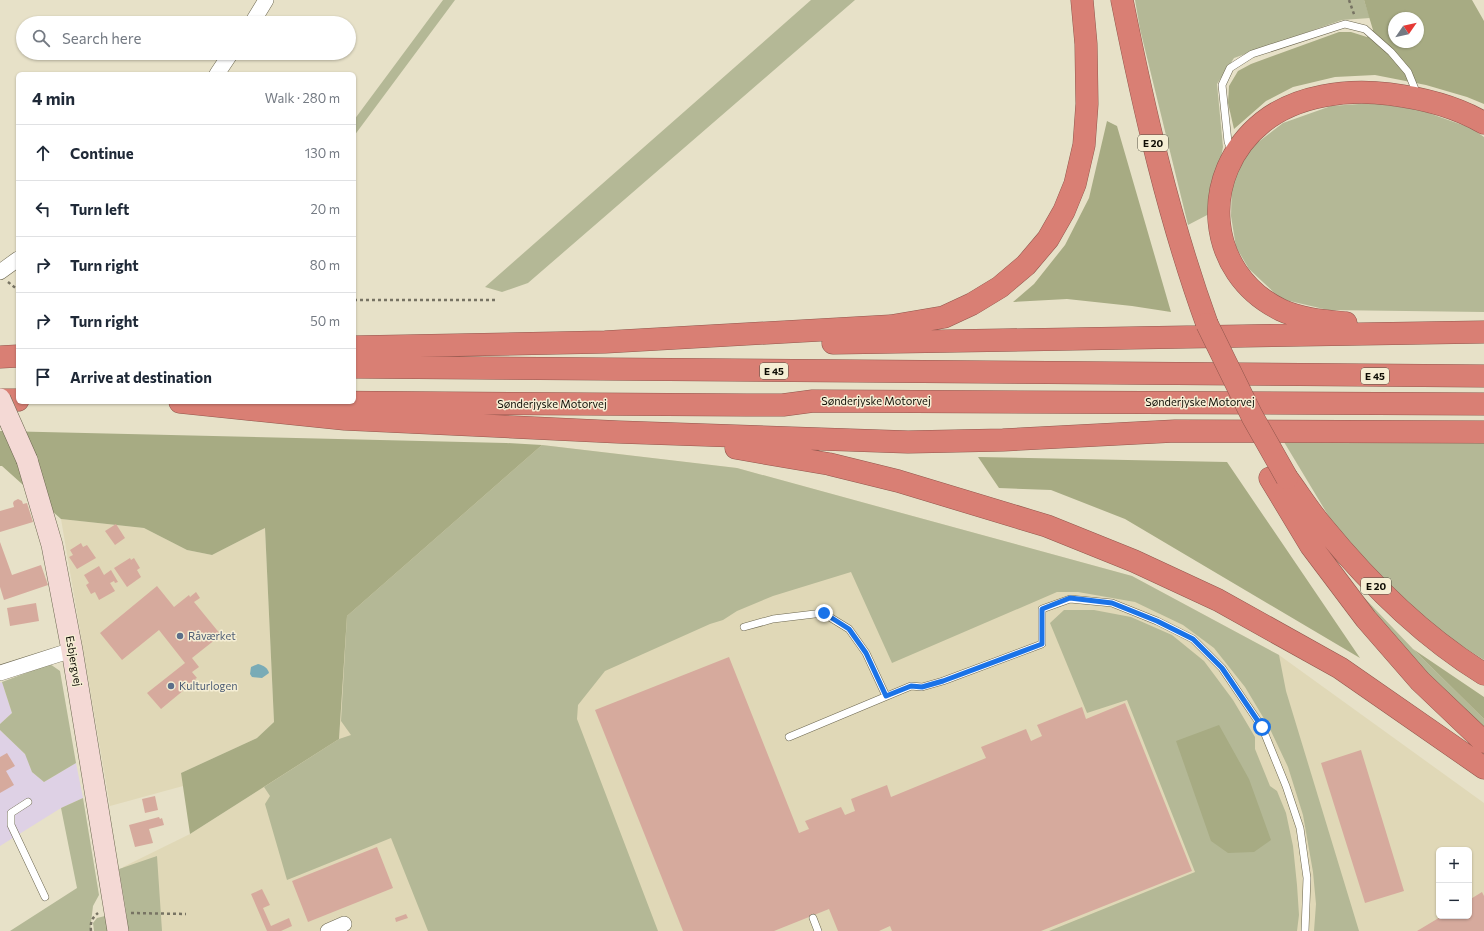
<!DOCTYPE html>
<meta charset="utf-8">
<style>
:root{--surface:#fff;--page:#f2f2f3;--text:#1f2937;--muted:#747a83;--line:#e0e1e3}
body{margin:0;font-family:Commissioner,sans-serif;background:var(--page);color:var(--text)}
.controls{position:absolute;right:12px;bottom:12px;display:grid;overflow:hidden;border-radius:6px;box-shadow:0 1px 3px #0004}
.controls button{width:36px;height:36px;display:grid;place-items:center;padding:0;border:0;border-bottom:1px solid var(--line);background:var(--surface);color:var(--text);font:20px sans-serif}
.compass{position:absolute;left:1388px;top:12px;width:36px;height:36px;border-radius:50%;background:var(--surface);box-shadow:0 1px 3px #0004;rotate:56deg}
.stop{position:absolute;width:12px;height:12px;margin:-9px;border:3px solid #1a73e8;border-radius:50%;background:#fff}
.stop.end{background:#1a73e8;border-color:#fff;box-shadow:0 1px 4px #0008}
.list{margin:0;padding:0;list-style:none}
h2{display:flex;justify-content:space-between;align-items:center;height:52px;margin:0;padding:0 16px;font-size:17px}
h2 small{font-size:13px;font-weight:400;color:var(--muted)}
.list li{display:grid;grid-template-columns:26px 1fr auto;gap:12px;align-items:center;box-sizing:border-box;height:56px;padding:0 16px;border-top:1px solid var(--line)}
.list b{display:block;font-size:15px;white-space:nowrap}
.list em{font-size:13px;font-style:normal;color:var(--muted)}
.icon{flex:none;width:22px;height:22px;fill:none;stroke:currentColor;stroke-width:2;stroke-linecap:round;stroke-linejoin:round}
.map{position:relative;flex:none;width:1484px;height:931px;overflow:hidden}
.search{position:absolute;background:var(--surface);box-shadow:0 1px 3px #0004;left:16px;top:16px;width:340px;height:44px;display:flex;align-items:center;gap:10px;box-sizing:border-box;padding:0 14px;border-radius:22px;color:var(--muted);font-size:15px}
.panel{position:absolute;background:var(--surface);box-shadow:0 1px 3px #0004;left:16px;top:72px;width:340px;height:332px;border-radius:6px}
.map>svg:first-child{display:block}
.commercial{fill:#ded1e5}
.built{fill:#e0d8b7;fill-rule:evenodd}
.green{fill:#b4b896}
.forest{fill:#a7ab83;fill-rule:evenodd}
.water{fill:#79abb6}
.building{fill:#d6aa9d}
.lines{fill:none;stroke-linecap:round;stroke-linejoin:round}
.service-casing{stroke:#6b664f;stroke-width:8}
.minor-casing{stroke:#6b664f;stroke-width:16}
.secondary-casing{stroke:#6b664f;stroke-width:22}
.motorway-casing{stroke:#92574d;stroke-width:23}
.path{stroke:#777363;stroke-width:2.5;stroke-dasharray:3 3;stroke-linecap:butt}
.service{stroke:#fff;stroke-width:7}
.minor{stroke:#fff;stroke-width:15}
.secondary{stroke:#f4d9d5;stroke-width:21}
.motorway{stroke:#d97f74;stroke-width:22}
.secondary-bridge-casing{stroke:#6b664f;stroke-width:22;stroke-linecap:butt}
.motorway-bridge-casing{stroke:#92574d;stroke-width:23;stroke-linecap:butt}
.secondary-bridge{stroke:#f4d9d5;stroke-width:21}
.motorway-bridge{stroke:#d97f74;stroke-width:22}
.route{stroke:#1a73e8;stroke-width:5}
.service-dot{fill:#5c6f8a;stroke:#f5eed4;stroke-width:1.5}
.labels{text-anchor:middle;stroke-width:3;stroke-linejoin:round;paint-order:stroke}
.shield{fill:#f5eed4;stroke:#545043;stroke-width:1}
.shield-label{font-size:10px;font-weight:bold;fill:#0f0d05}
.street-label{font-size:11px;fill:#0f0d05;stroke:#f5eed4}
.service-label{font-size:11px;fill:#4e5e75;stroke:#f5eed4;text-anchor:start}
</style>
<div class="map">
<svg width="1484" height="931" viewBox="0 0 1484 931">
<rect width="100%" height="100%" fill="#e7e1c8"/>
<path class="commercial" d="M2,682L12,713L0,724V683Z
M0,730L26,755L32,772L44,782L76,763L83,798L61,808L0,846Z"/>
<path class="built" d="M542,445L737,468L1132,576L1279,655L1484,803V931H132L123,867L190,834L339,739L347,616ZM1439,850H1469V916H1439Z
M61,519L144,528L187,550L212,555L265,528L274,722L257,738L181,773L183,786L110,806Z"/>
<path class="green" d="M443,0H455L354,136V120Z
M811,0H855L528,283L502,292L485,287Z
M1135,0H1364L1370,18L1342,20L1234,58L1217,84L1223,147L1211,213L1188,225L1140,29Z
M1373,103L1420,110L1471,128L1484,137V312L1328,310L1281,299L1249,269L1236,247L1231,216L1232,180L1253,146L1283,123L1331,106Z
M1284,442L1484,443V660L1429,625L1337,530Z
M542,445L737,468L1132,576L1279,655L1286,691L1359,931H1314L1316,904L1313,872L1303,815L1288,767L1269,727L1245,687L1214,648L1183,625L1135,602L1078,592H1057L892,663L851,572L773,596L737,611L723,620L710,624L605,671L578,705L577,719L658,931H428L391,838L287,880L265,804L270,796L264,787L339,739L351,735L341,721L347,616Z
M1335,567L1413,649L1484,719V736L1461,715Z
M1064,610H1094L1131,617L1172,635L1204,661L1233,700L1255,737V749L1270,786L1277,791L1286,813L1293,846L1297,885L1299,915L1297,931H1049L1195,872L1127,700L1087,713L1050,623Z
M50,664L60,671L76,763L44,782L32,772L25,754L0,730V724L12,713L2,682Z
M83,798L99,895L93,906L90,931H10L77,888L61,808Z
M157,856L162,931H128L126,911L119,869Z
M105,916L109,931H94L93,923L97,918Z"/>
<path class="forest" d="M1364,0H1472L1484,21V104L1467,97L1426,85L1375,75L1335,77L1293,87L1266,101L1234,129L1228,103L1229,86L1238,71L1251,64L1339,32H1351L1367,37L1373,30ZM1394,18H1418V42H1394Z
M1107,121L1117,126L1171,312L1132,306L1067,299L1013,302L1034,284L1065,245L1089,198Z
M0,431L506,443L542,445L347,616L339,739L190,834L181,773L257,738L274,722L265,528L212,555L187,550L144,528L61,519L2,466H0Z
M978,457L1227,462L1360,658L1125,519L1051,490L999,488Z
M1413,649L1484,697V719Z
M1219,725L1249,779L1271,840L1254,852L1228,853L1211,841L1176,741Z"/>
<path class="water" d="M258,664C263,665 268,668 269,673L262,678L252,677L250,674L251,667Z"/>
<path class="building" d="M18,499L22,501L23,504L27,503L33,522L0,532V511L14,507L13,503L14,501Z
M116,524L125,538L115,545L105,531Z
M0,542L12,575L41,565L48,585L4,600L0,587Z
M81,543L83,547L87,545L96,558L77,569L69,557L73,555L70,550Z
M130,558L131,560L134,558L140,568L137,570L141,577L127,587L114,568Z
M99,566L104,575L111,570L118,582L115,583L114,581L110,583L115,591L99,600L95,592L91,594L86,585L89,583L84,575Z
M157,586L174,607L189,595L190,597L196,592L200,598L194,602L221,635L192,658L199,667L192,672L197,678L195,679L196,680L161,709L147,693L185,663L159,630L122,660L100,633Z
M36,603L39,621L10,626L7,608Z
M729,657L799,833L809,829L805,821L841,807L845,815L855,811L851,799L887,785L891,797L986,758L981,747L1026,729L1031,741L1042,736L1037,725L1082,707L1086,719L1125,703L1192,871L1041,931H892L890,926L879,931H838L829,909L774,931H683L595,710Z
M1361,750L1404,891L1365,903L1321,763Z
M7,753L15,766L6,771L14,785L0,793V757Z
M155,796L158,810L145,813L142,799Z
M159,817L160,819L162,818L164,825L149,829L153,843L135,847L129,825Z
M377,847L393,888L308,922L292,881Z
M262,889L270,905L263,908L271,926L289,918L292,926L281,931H267L251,894Z
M1482,892L1484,896V931H1417L1442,916H1469V900Z
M406,914L408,918L396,922L395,918Z"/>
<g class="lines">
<defs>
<path id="service" d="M1232,151L1228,142L1222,85L1230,68L1252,54L1345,24L1365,29L1391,52L1408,72L1417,94
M744,627L773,619L823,613L849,629L866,653L886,696
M789,737L911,686L922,687L943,681L1042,644V609L1070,599L1112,603L1157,621L1193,639L1222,668L1262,727L1286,786L1300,828L1307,878L1305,931
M28,802L11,813V825L45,897
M813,918L818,931"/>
<path id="minor" d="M252,23L266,0
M217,74L231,53
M0,272L18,259
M0,673L72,650
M328,931L344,924"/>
<path id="secondary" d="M27,460L52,545L72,650L118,931"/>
<path id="motorway" d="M1122,0C1144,110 1169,219 1207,324
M1346,323C1326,321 1300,319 1281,310C1205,273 1198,174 1263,122C1297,95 1347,89 1389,94C1422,98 1455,106 1484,123
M833,343L1484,332
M354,347L605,342L891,326L944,317L972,304L1000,287L1026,265L1048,239L1064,211L1075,184L1084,145L1087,104L1086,44L1082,0
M0,357L18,356
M354,367L1484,376
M0,400H18
M180,402L345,419L618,432L908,442L1003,440L1175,431L1484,432
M305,402L746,405H783L813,401L1484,404
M736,448L829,464L898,481L1047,526L1134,561L1218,600L1340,668L1484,768
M1270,478L1311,546L1366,619L1420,681L1484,742
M1287,478C1299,494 1310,512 1323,527C1369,583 1422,636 1484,674"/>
</defs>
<use href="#service" class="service-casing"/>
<use href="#minor" class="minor-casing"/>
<use href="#secondary" class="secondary-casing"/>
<use href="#motorway" class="motorway-casing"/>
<path class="path" d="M1349,0L1355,17
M8,282L18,290
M354,300H495
M131,913L186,914
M91,931C90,922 92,918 98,913"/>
<use href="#service" class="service"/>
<use href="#minor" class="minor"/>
<use href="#secondary" class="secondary"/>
<use href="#motorway" class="motorway"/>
<defs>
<path id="secondary-bridge" d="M0,399L27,460"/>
<path id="motorway-bridge" d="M1207,324L1252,416L1287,478"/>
</defs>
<use href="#secondary-bridge" class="secondary-bridge-casing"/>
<use href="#motorway-bridge" class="motorway-bridge-casing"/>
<use href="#secondary-bridge" class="secondary-bridge"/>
<use href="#motorway-bridge" class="motorway-bridge"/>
</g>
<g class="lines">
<path class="route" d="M824,613L849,629L866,653L886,696L911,686L922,687L943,681L1042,644V609L1070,598L1112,603L1157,621L1193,639L1222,668L1262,727"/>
</g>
<g class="service-dot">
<circle cx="180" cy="636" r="4"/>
<circle cx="171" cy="686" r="4"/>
</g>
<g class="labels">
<g class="shield">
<rect x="1138" y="135" width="30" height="16" rx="3"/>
<rect x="760" y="363" width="28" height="16" rx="3"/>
<rect x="1361" y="368" width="28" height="16" rx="3"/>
<rect x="1361" y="578" width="30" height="16" rx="3"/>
</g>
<g class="shield-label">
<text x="1153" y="147">E 20</text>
<text x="774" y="375">E 45</text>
<text x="1375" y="380">E 45</text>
<text x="1376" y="590">E 20</text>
</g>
<g class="street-label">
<text x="876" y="405">Sønderjyske Motorvej</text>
<text x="1200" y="406">Sønderjyske Motorvej</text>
<text x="552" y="408">Sønderjyske Motorvej</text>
<text transform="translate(74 661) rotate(80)" y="4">Esbjergvej</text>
</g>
<g class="service-label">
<text x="188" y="640">Råværket</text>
<text x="179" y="690">Kulturlogen</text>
</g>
</g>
</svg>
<div class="controls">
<button>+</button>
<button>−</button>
</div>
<svg class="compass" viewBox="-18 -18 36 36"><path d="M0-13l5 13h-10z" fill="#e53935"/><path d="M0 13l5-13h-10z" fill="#747a83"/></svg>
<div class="stop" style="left:1262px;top:727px"></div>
<div class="stop end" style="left:824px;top:613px"></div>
<div class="search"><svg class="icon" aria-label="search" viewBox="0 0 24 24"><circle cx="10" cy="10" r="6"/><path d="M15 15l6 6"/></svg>Search here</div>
<section class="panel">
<h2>4 min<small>Walk · 280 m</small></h2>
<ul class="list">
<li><svg class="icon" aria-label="ahead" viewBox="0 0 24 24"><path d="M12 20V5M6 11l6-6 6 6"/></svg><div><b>Continue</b></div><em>130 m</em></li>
<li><svg class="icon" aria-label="left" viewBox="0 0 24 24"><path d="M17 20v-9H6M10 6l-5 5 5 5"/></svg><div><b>Turn left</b></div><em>20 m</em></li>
<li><svg class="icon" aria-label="right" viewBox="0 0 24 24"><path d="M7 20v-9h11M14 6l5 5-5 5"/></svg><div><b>Turn right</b></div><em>80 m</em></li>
<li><svg class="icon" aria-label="right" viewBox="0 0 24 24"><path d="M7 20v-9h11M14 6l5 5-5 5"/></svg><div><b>Turn right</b></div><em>50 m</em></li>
<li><svg class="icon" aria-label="arrive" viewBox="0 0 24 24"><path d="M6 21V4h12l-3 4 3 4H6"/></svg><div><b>Arrive at destination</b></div></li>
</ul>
</section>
</div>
